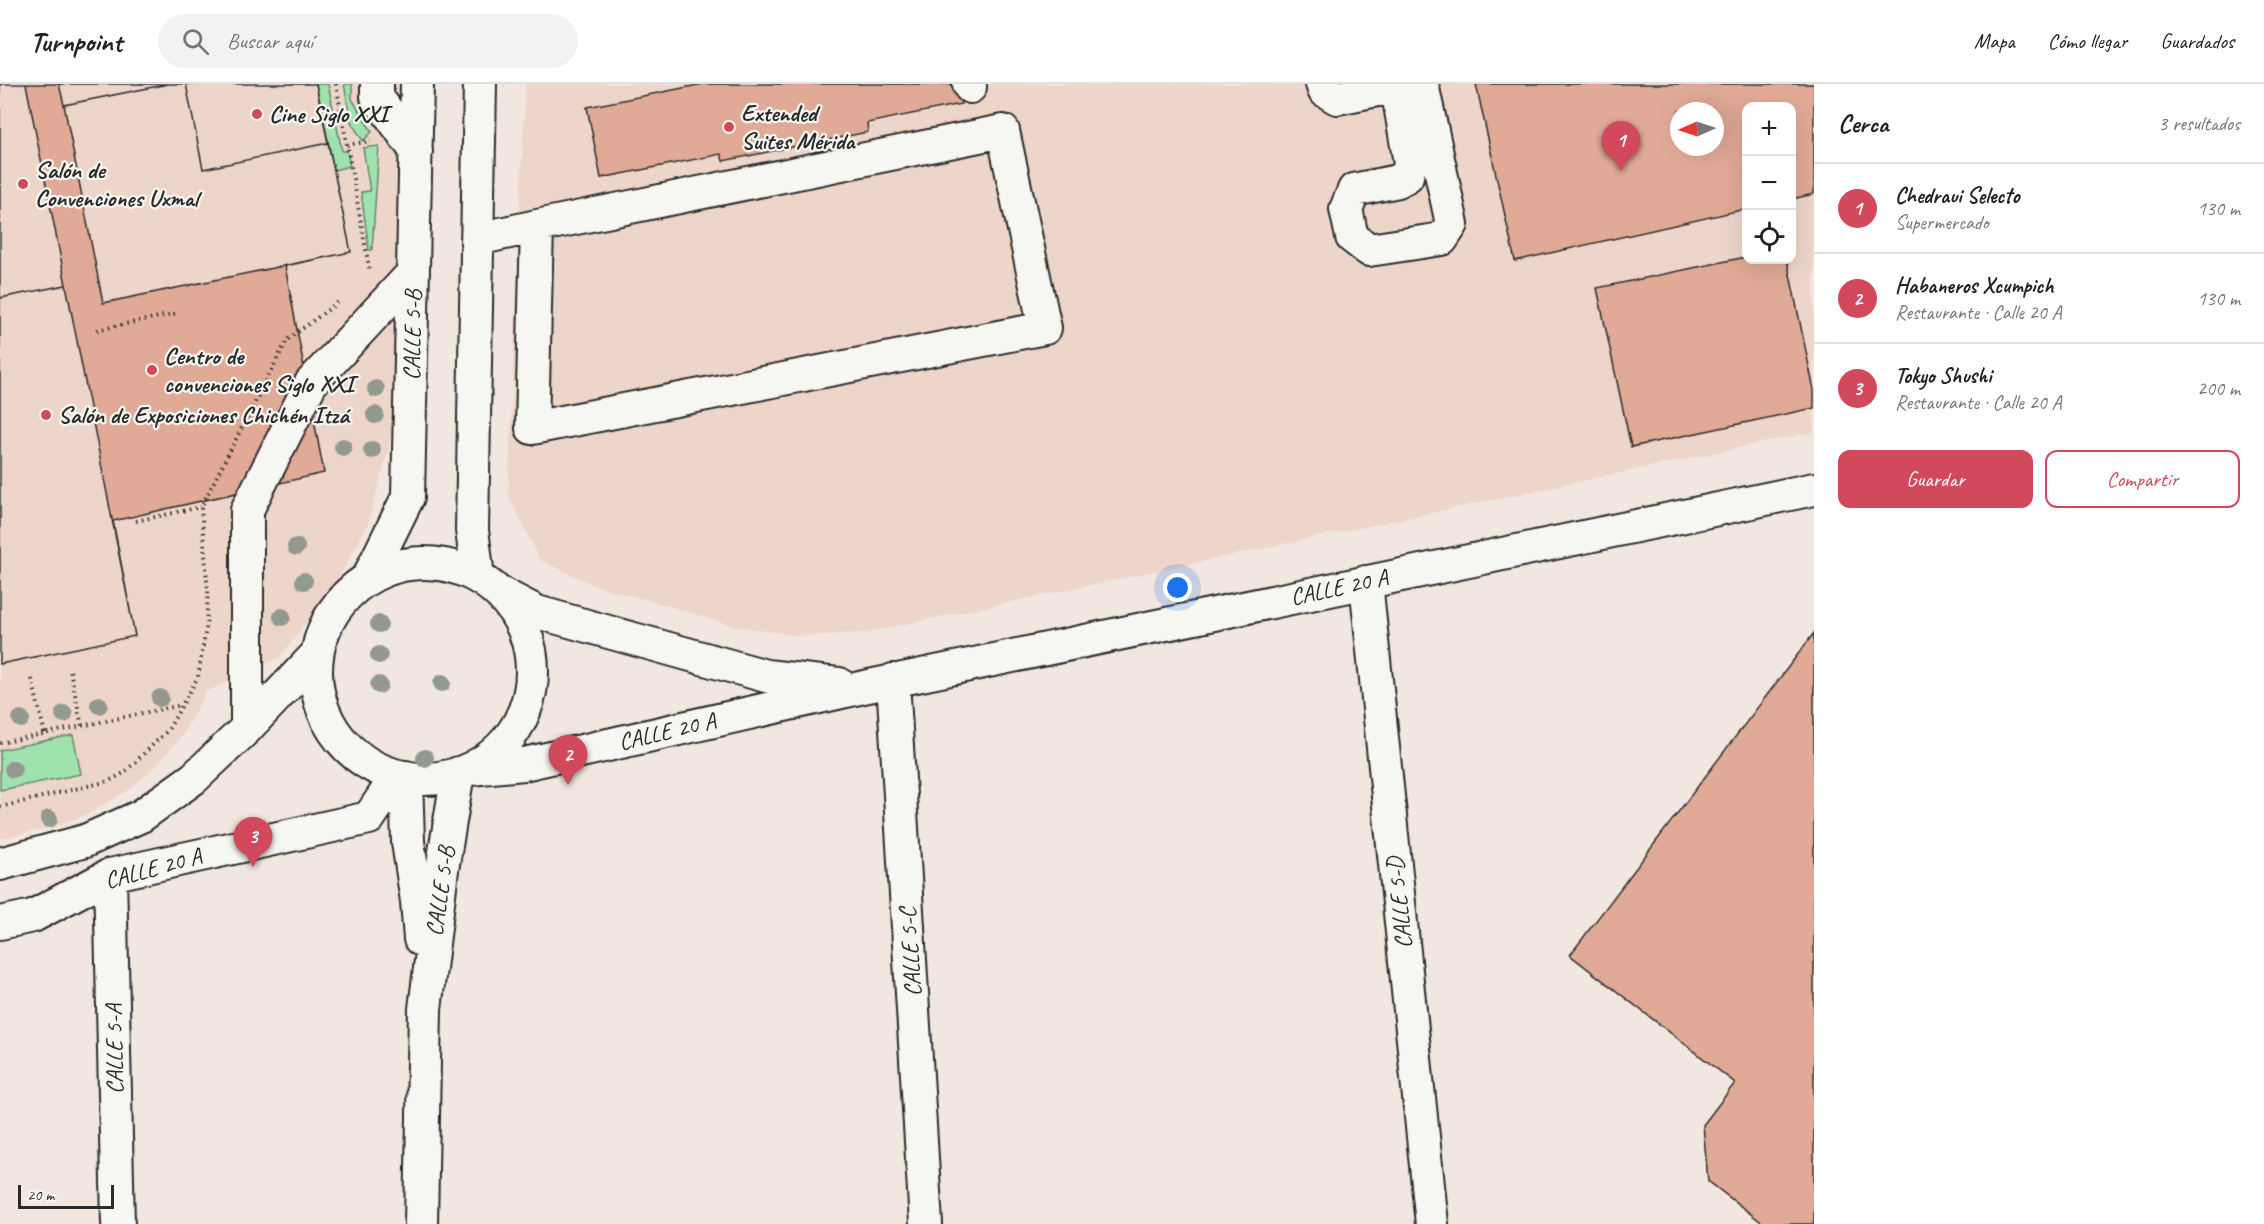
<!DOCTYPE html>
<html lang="es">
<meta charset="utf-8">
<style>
:root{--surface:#fff;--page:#f2f2f2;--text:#222;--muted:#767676;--line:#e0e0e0;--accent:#d1495b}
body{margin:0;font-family:Caveat,sans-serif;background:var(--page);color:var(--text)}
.controls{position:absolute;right:18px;top:18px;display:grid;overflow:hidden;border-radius:12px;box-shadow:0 6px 24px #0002}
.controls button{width:54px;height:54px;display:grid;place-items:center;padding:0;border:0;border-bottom:2px solid var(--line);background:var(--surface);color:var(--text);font:30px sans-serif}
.compass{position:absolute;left:1670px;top:18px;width:54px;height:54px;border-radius:50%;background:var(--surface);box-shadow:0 6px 24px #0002;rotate:267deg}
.scale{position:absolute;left:18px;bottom:15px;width:96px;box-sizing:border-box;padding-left:6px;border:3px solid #2b2b2b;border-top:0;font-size:16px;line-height:21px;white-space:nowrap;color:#2b2b2b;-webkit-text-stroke:4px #f6f6f2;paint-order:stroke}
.you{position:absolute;left:1178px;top:504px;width:21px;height:21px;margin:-15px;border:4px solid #fff;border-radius:50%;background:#1a73e8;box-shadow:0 0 0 9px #1a73e833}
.badge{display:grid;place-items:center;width:39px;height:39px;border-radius:50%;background:var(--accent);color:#fff;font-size:20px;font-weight:700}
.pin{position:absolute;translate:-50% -50px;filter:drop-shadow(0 2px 3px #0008)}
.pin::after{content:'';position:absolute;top:32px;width:21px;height:18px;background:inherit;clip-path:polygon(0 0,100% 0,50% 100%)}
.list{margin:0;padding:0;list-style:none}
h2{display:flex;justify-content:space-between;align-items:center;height:78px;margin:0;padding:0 24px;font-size:26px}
h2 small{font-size:20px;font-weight:400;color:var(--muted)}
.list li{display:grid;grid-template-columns:39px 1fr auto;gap:18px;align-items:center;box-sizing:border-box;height:90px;padding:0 24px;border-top:2px solid var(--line)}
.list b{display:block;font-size:22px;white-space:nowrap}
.list p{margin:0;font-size:20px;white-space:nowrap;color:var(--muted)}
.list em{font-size:20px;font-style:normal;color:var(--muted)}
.actions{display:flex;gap:12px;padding:18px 24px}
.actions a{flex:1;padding:14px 0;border:2px solid var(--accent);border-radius:12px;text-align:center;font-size:21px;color:var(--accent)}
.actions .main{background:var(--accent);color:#fff}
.icon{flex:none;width:33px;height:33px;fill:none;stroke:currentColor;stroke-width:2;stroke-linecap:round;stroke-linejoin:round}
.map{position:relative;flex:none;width:1814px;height:1140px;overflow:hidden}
header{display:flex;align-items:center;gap:36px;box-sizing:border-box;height:84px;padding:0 30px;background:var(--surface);border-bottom:2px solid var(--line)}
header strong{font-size:28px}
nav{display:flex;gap:33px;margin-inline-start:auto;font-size:21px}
.search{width:420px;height:54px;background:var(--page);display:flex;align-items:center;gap:15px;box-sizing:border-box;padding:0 21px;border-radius:33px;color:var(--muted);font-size:22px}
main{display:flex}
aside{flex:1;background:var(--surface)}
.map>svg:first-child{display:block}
.built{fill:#edd5ca;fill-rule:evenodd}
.green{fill:#a0e2ad;stroke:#66866c;stroke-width:1.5}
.building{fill:#e0aa96;stroke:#2b2b2b;stroke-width:1.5;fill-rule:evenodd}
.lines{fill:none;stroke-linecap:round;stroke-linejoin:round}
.minor-casing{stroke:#2b2b2b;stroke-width:36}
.path{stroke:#2b2b2b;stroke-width:4;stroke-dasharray:1.5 4.5;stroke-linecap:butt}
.minor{stroke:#f6f6f2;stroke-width:32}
.tree{fill:#94998f}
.poi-dot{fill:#d1495b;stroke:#f6f6f2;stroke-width:2}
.labels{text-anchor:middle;stroke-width:4.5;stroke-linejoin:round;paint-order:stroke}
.poi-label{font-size:24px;font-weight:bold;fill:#2b2b2b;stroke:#f6f6f2;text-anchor:start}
.street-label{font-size:24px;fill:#2b2b2b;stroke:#f6f6f2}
</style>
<header>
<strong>Turnpoint</strong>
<div class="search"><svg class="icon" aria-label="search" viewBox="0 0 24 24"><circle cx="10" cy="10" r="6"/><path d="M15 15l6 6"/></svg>Buscar aquí</div>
<nav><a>Mapa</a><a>Cómo llegar</a><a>Guardados</a></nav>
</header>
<main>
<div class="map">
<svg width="1814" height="1140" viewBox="0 0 1814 1140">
<rect width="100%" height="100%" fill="#f2e7e0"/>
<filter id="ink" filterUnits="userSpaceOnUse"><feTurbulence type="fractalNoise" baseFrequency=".0167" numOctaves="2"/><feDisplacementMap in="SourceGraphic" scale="12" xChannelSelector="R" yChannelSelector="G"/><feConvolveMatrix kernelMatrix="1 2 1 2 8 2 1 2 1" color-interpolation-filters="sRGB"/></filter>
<g filter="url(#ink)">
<path class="built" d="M0,0H400L395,315L389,364L368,440L352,471L326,514L279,574L206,608L184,649L156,682L129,706L88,730L54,743L0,755Z
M525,0H1814V348L864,549L799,552L733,542L655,518L598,503L540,476L508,411ZM1746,22H1792V176H1746ZM1679,27H1715V63H1679Z"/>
<path class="green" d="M316,0H328L342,67H347L350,82L334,86Z
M344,0H352V15L372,48L363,57L351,38Z
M379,62L372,166H369L361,108L370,107L363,64Z
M73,651L81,690L0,706V666Z"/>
<path class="building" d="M0,0H316L351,168L285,182L324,389L113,437L135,552L0,580Z
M0,0H26L66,201L0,214Z
M59,0H168L64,21Z
M168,0H186L203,85L328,59L351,168L103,219L64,21Z
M186,0H316L328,59L203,85Z
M703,0H957L961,20L867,39L868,48L723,77L721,70L601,94L587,23Z
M1476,0H1814V110L1792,115V22H1746V125L1515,177ZM1679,27H1715V63H1679Z
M1746,173V176H1787L1814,306V324L1631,363L1597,204Z
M66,201L135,552L0,580V214Z
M1814,549V1140H1764L1708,1097L1703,1041L1735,999L1570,871Z"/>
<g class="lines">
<defs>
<path id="minor" d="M377,0V13L416,67
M969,0L970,3
M1322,0L1324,6L1337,14L1387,4L1398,9L1410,79L1407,92L1398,97L1354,106L1346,125L1352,153L1369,166L1442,155L1452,140L1422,0
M477,155L537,142L1003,47L1045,244L532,344L537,142
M316 587a108 108 0 1 1 216 0a108 108 0 1 1-216 0Z
M478,493L472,446L480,0
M368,494L408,413L417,0
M1366,498L1432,1140
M500,509L537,528L766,592L839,600
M893,596L926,1140
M247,644V426L311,299L413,189
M470,685L524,680L864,603L1814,405
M406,693L408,758L417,817L420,855
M0,780L85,757L141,732L194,694L247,644L317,570
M110,791L118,1140
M0,839L33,832L110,791L369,734L397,692
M421,1140L425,925L442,786L458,689"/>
</defs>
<use href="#minor" class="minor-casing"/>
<path class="path" d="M336,0L370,188
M347,61L371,57
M97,246L178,229
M136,437L201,423
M70,587L82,642
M32,595L45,650
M0,659L182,621
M0,723L109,697L124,689L168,646L198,593L206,544L208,508L201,423L287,256L341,216"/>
<use href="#minor" class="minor"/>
</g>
<g class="tree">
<circle cx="376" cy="305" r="9"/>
<circle cx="375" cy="331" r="9"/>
<circle cx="343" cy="363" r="9"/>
<circle cx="372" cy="366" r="9"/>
<circle cx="296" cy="463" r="9"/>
<circle cx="304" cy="497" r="9"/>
<circle cx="282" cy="533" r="9"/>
<circle cx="379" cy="540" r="9"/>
<circle cx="379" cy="571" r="9"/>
<circle cx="442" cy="599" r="9"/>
<circle cx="379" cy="601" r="9"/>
<circle cx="160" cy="614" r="9"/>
<circle cx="99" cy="621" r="9"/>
<circle cx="64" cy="630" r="9"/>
<circle cx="21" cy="635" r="9"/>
<circle cx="425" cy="674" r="9"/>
<circle cx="13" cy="685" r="9"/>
<circle cx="49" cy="735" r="9"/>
</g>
</g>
<g class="poi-dot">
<circle cx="257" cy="30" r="6"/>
<circle cx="729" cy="43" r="6"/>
<circle cx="23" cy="100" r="6"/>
<circle cx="152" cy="286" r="6"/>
<circle cx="46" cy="331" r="6"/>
</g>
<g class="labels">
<g class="poi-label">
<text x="741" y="37">Extended<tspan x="741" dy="28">Suites Mérida</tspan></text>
<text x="269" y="38">Cine Siglo XXI</text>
<text x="35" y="94">Salón de<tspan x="35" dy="28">Convenciones Uxmal</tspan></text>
<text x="164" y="280">Centro de<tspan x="164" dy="28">convenciones Siglo XXI</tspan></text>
<text x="58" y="339">Salón de Exposiciones Chichén Itzá</text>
</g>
<g class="street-label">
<text transform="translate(412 251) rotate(-89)" y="8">CALLE 5-B</text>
<text transform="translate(1339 503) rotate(-12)" y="8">CALLE 20 A</text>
<text transform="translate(667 647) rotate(-13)" y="8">CALLE 20 A</text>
<text transform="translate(153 784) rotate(-15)" y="8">CALLE 20 A</text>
<text transform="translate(440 807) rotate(-82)" y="8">CALLE 5-B</text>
<text transform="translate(1399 819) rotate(-96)" y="8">CALLE 5-D</text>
<text transform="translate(910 868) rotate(-94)" y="8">CALLE 5-C</text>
<text transform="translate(114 965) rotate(-91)" y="8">CALLE 5-A</text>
</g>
</g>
</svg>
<div class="controls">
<button>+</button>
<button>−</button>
<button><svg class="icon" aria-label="locate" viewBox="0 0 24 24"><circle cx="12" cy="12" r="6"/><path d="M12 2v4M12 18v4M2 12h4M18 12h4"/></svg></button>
</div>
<svg class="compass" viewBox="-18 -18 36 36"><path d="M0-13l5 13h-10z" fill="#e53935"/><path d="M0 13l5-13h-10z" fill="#767676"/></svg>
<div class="scale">20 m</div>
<div class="you"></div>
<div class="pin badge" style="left:1621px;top:87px">1</div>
<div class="pin badge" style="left:568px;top:701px">2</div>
<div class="pin badge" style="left:253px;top:783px">3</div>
</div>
<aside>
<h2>Cerca<small>3 resultados</small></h2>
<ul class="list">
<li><span class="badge">1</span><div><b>Chedraui Selecto</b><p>Supermercado</p></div><em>130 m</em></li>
<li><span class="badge">2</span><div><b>Habaneros Xcumpich</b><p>Restaurante · Calle 20 A</p></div><em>130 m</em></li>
<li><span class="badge">3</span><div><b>Tokyo Shushi</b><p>Restaurante · Calle 20 A</p></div><em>200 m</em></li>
</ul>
<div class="actions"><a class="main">Guardar</a><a>Compartir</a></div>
</aside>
</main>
